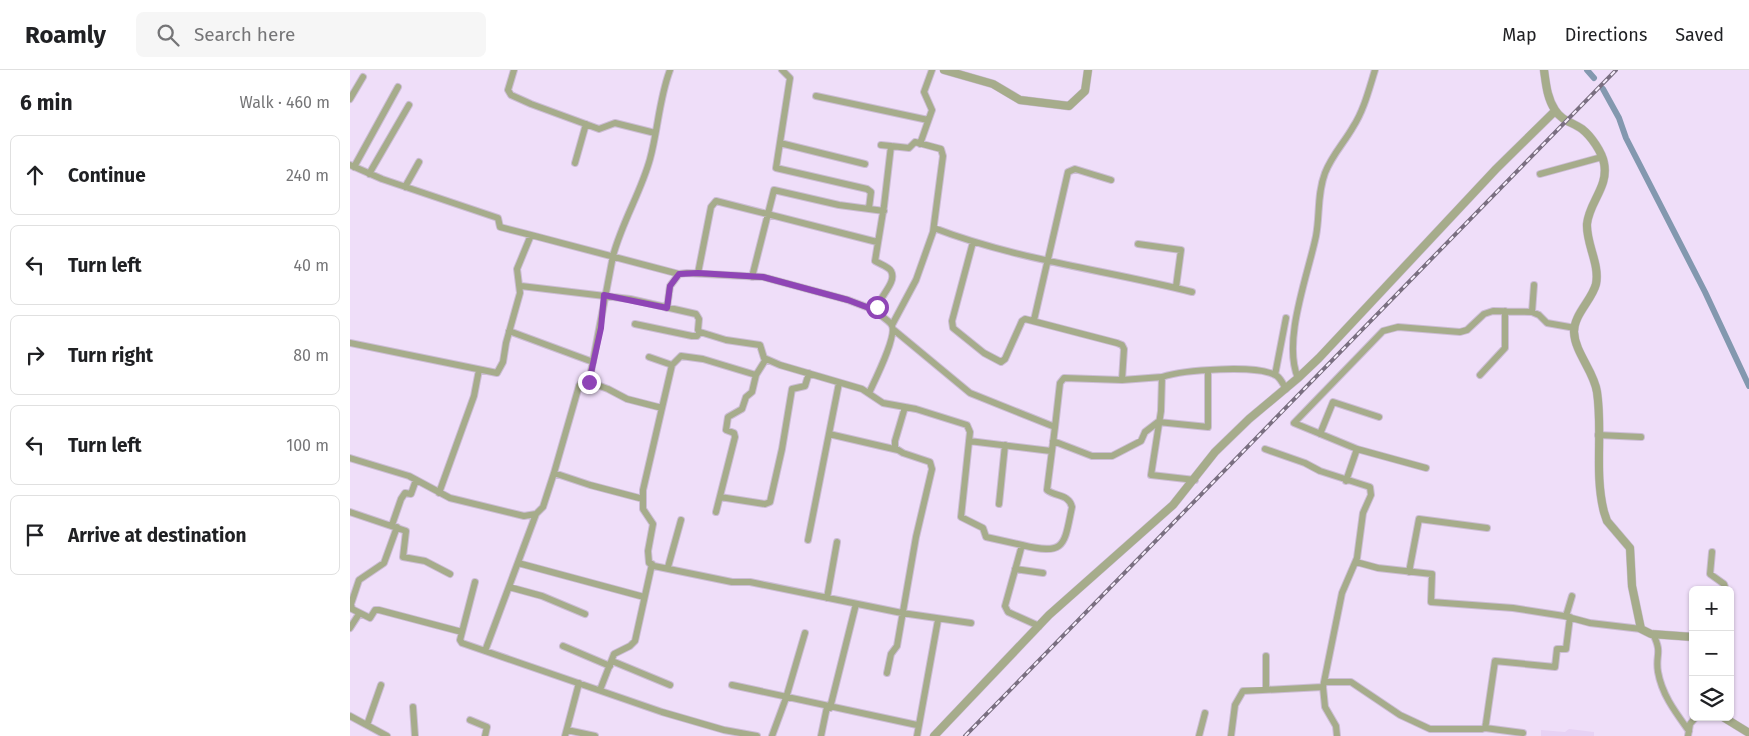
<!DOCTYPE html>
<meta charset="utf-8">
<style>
:root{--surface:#fff;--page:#f6f6f6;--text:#202124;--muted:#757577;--line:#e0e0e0}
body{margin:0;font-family:"Fira Sans",sans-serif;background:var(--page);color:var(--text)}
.controls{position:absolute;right:15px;bottom:15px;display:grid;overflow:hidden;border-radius:8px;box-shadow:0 1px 4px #0004}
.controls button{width:45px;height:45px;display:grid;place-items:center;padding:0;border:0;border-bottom:1px solid var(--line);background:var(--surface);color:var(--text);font:25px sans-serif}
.stop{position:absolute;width:15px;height:15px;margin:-11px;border:4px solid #8f45b6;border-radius:50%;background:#fff}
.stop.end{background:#8f45b6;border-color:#fff;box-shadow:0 1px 5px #0008}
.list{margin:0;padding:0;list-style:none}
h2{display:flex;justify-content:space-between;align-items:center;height:65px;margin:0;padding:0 20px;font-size:21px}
h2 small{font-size:16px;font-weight:400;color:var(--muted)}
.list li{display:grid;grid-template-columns:32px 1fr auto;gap:15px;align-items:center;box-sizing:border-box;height:80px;margin:0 10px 10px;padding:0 10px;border:1px solid var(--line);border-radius:8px}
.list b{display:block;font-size:19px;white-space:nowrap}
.list em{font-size:16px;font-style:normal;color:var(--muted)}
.icon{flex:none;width:28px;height:28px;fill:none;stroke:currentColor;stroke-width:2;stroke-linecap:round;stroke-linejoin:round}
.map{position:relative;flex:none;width:1399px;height:666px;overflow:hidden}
header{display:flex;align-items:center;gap:30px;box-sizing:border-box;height:70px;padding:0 25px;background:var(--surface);border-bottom:1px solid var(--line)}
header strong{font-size:24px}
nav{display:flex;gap:28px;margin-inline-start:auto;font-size:18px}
.search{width:350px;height:45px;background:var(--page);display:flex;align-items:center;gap:12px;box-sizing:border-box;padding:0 18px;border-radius:8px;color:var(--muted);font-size:19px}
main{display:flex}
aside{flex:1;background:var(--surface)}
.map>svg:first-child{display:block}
.built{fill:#e7d2f4}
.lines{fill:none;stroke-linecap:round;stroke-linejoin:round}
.canal{stroke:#8398af;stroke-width:6}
.minor-casing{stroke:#ccbdd5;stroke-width:8}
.tertiary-casing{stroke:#ccbdd5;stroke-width:9}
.minor{stroke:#a6ac8b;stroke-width:6}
.tertiary{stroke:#a6ac8b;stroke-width:8}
.rail-casing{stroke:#7a6f81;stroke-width:4}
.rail{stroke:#f8eefe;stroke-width:2;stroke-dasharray:5.5;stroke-linecap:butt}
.route{stroke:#8f45b6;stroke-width:6}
</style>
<header>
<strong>Roamly</strong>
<div class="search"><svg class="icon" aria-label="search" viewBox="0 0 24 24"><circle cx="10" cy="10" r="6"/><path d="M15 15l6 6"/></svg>Search here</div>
<nav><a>Map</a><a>Directions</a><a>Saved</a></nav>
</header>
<main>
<aside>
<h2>6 min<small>Walk · 460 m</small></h2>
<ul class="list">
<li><svg class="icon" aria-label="ahead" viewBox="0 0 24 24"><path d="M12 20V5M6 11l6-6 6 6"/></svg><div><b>Continue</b></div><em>240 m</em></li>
<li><svg class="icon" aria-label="left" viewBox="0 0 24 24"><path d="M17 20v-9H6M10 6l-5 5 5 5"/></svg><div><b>Turn left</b></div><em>40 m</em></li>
<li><svg class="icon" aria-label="right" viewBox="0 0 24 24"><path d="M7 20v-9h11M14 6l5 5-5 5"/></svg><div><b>Turn right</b></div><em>80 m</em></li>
<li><svg class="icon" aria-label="left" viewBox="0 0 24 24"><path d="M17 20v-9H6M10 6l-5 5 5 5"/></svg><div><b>Turn left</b></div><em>100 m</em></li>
<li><svg class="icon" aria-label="arrive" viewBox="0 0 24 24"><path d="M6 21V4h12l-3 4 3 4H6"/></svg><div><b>Arrive at destination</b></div></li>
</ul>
</aside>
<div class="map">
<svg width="1399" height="666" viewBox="0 0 1399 666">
<rect width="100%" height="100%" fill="#efdef9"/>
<path class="built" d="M1219,659L1244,662V666H1191V660L1215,662Z"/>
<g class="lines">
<path class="canal" d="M1237,0L1244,8
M1253,19L1269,48L1276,68L1355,222L1399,316"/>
<defs>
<path id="minor" d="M164,0L158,20L161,25L181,34L249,59L265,53L305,63
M320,0C309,29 308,60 300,89C291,122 272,152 263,186L239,312L258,319L277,329L312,338L293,420V439L303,454L298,481L299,493L304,496L382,512H400L552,543L621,553
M432,0L440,8L426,98L517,119L521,122L519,138
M466,26L578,50
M0,29L13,7
M430,73L515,94
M570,74L582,40L574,22L582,0
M541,76L559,78L565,72L591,79L593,86L583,162L566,210L542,255
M225,93L236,54
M0,95L32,109L148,148L150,157L181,165L167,199L170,223L156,273L153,292L147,303L0,273
M4,97L48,17
M19,104L59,35
M1190,104L1252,87
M55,117L69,92
M584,158C667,190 756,200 842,222
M181,165L329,204
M623,172L602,251L603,258L634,283L651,292L655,289L672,251L675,249L767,273L772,275L774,279L772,310
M788,174L831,180L826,217
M348,203L361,137L366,131L527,172
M402,207L424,120L489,135L534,141
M171,216L280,229L346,244L349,249L348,260L350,262L376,270L410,275L414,288L430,295L512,319L533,333L566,339L617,355L620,362L611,447L633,458L636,467L672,475L655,536L658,542L689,556
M317,238L320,216L329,204L337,203L413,207L498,230L527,241
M1182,242L1184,215
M684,250L718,102L725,99L761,110
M285,254L342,266H347L350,262
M544,260L620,323L705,357L697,420C706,427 719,424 722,437C714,475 716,486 672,475
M159,261L243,292
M299,287L322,295
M925,305L936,248
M1130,305L1155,278V241
M812,307C833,300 908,294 927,306C931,309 933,314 936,319
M948,308C932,271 958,205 966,166C970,145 967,124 975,103C982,85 994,73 1003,57C1014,40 1019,19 1025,0
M519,323C524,312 549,263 541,254C537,249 531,247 527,241C526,229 548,213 541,201C539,197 530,194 525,191L534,136L541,76L531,75
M312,338L322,295L331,286L353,289L406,305
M705,357L710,313L714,308L772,310L812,307L811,341L801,405L845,410
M479,364L548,380
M970,364L983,332L1029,347
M1248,365L1291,367
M619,371L701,381
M703,371L742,386H762L791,371L795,362L808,352L858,357V301
M1007,379L1076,398
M0,388L59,406L100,428L174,446L186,444L193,437L204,403L240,415L293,429
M204,403L229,316L232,312H239
M996,411L1007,379L944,353L1033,261L1048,257L1110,262L1117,260L1134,244L1143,241L1182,242L1189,245L1197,253L1225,258
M89,423L124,326L129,300
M370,427L415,434L420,432L432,379L442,319L455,316L459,303
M649,434L655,375
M0,442L56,461L53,487L75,491L100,504
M366,442L385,367L384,363L376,360L378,347L392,339L396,327L402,322L406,305L416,289
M42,455L51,429L55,423L61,424L66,410
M47,457L34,493L9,510L1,534L2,539L20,548L25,540H29L112,562
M458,470L489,313
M1362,482L1360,504L1374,514L1376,520
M1006,492L1028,498L1082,504L1081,532L1163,538L1214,546L1240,553L1291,559
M168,493L294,527
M318,497L331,450
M665,499L693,503
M1059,502L1069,449L1137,458
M125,512L110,570L112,573L312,642L374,660L407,666
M159,517L192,526L235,544
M477,528L487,472
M1216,546L1222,526
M0,558L9,544
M1303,564C1313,584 1305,584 1308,602C1312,625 1326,643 1339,661
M213,576L260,596
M135,581L186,444
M262,591L320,615
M537,603L541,584L547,576L566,467L582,399L580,392L553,383L545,378V371L555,337
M974,612H1001L1050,645L1080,659H1132L1135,658L1136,653L1145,591L1205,597L1207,579H1216L1220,547
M382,615L567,655
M973,617L975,637L986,656L987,666
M916,619V586
M250,620L264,584L280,576L285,571L302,494
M63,637L65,666
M480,638L506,534
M0,646L37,666
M120,650L137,657L135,666
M17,655L31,615
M1135,658L1173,663
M217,660L245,666
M215,666L229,613
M422,666L436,628L455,563
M471,666L477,637
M567,666L588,550
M849,666L855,643
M881,666L885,635L893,621L973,617L992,523L1007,488L1013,443L1021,425L1020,417L970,401L955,393L915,379
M1338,666L1340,654L1346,647"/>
<path id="tertiary" d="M594,0L643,14L670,30L719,36L735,21L738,0
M1194,0C1196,14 1197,28 1205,40C1212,51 1222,52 1232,59C1241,66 1252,82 1254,93C1259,117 1239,132 1237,154C1236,174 1250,194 1246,214C1242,230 1224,244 1224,262C1225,283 1244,301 1247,322C1253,362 1244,403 1254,442L1257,451L1280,478L1282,516L1291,559L1301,564L1343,567
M1373,647L1399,663
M584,666L699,545L823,435L865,382L899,349L948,308L969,288L1146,99L1205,41"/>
</defs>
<use href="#minor" class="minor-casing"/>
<use href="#tertiary" class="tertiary-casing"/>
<use href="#minor" class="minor"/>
<use href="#tertiary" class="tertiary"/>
<defs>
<path id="rail" d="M615,666L1266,0"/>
</defs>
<use href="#rail" class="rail-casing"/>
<use href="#rail" class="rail"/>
</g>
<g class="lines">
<path class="route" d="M239,312L251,258L254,225L317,238L320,216L329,204L348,203L413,207L498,230L527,241V237"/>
</g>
</svg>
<div class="controls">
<button>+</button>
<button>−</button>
<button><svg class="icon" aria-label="layers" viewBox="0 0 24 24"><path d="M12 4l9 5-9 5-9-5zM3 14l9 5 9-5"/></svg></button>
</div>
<div class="stop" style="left:527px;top:237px"></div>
<div class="stop end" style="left:239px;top:312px"></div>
</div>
</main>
